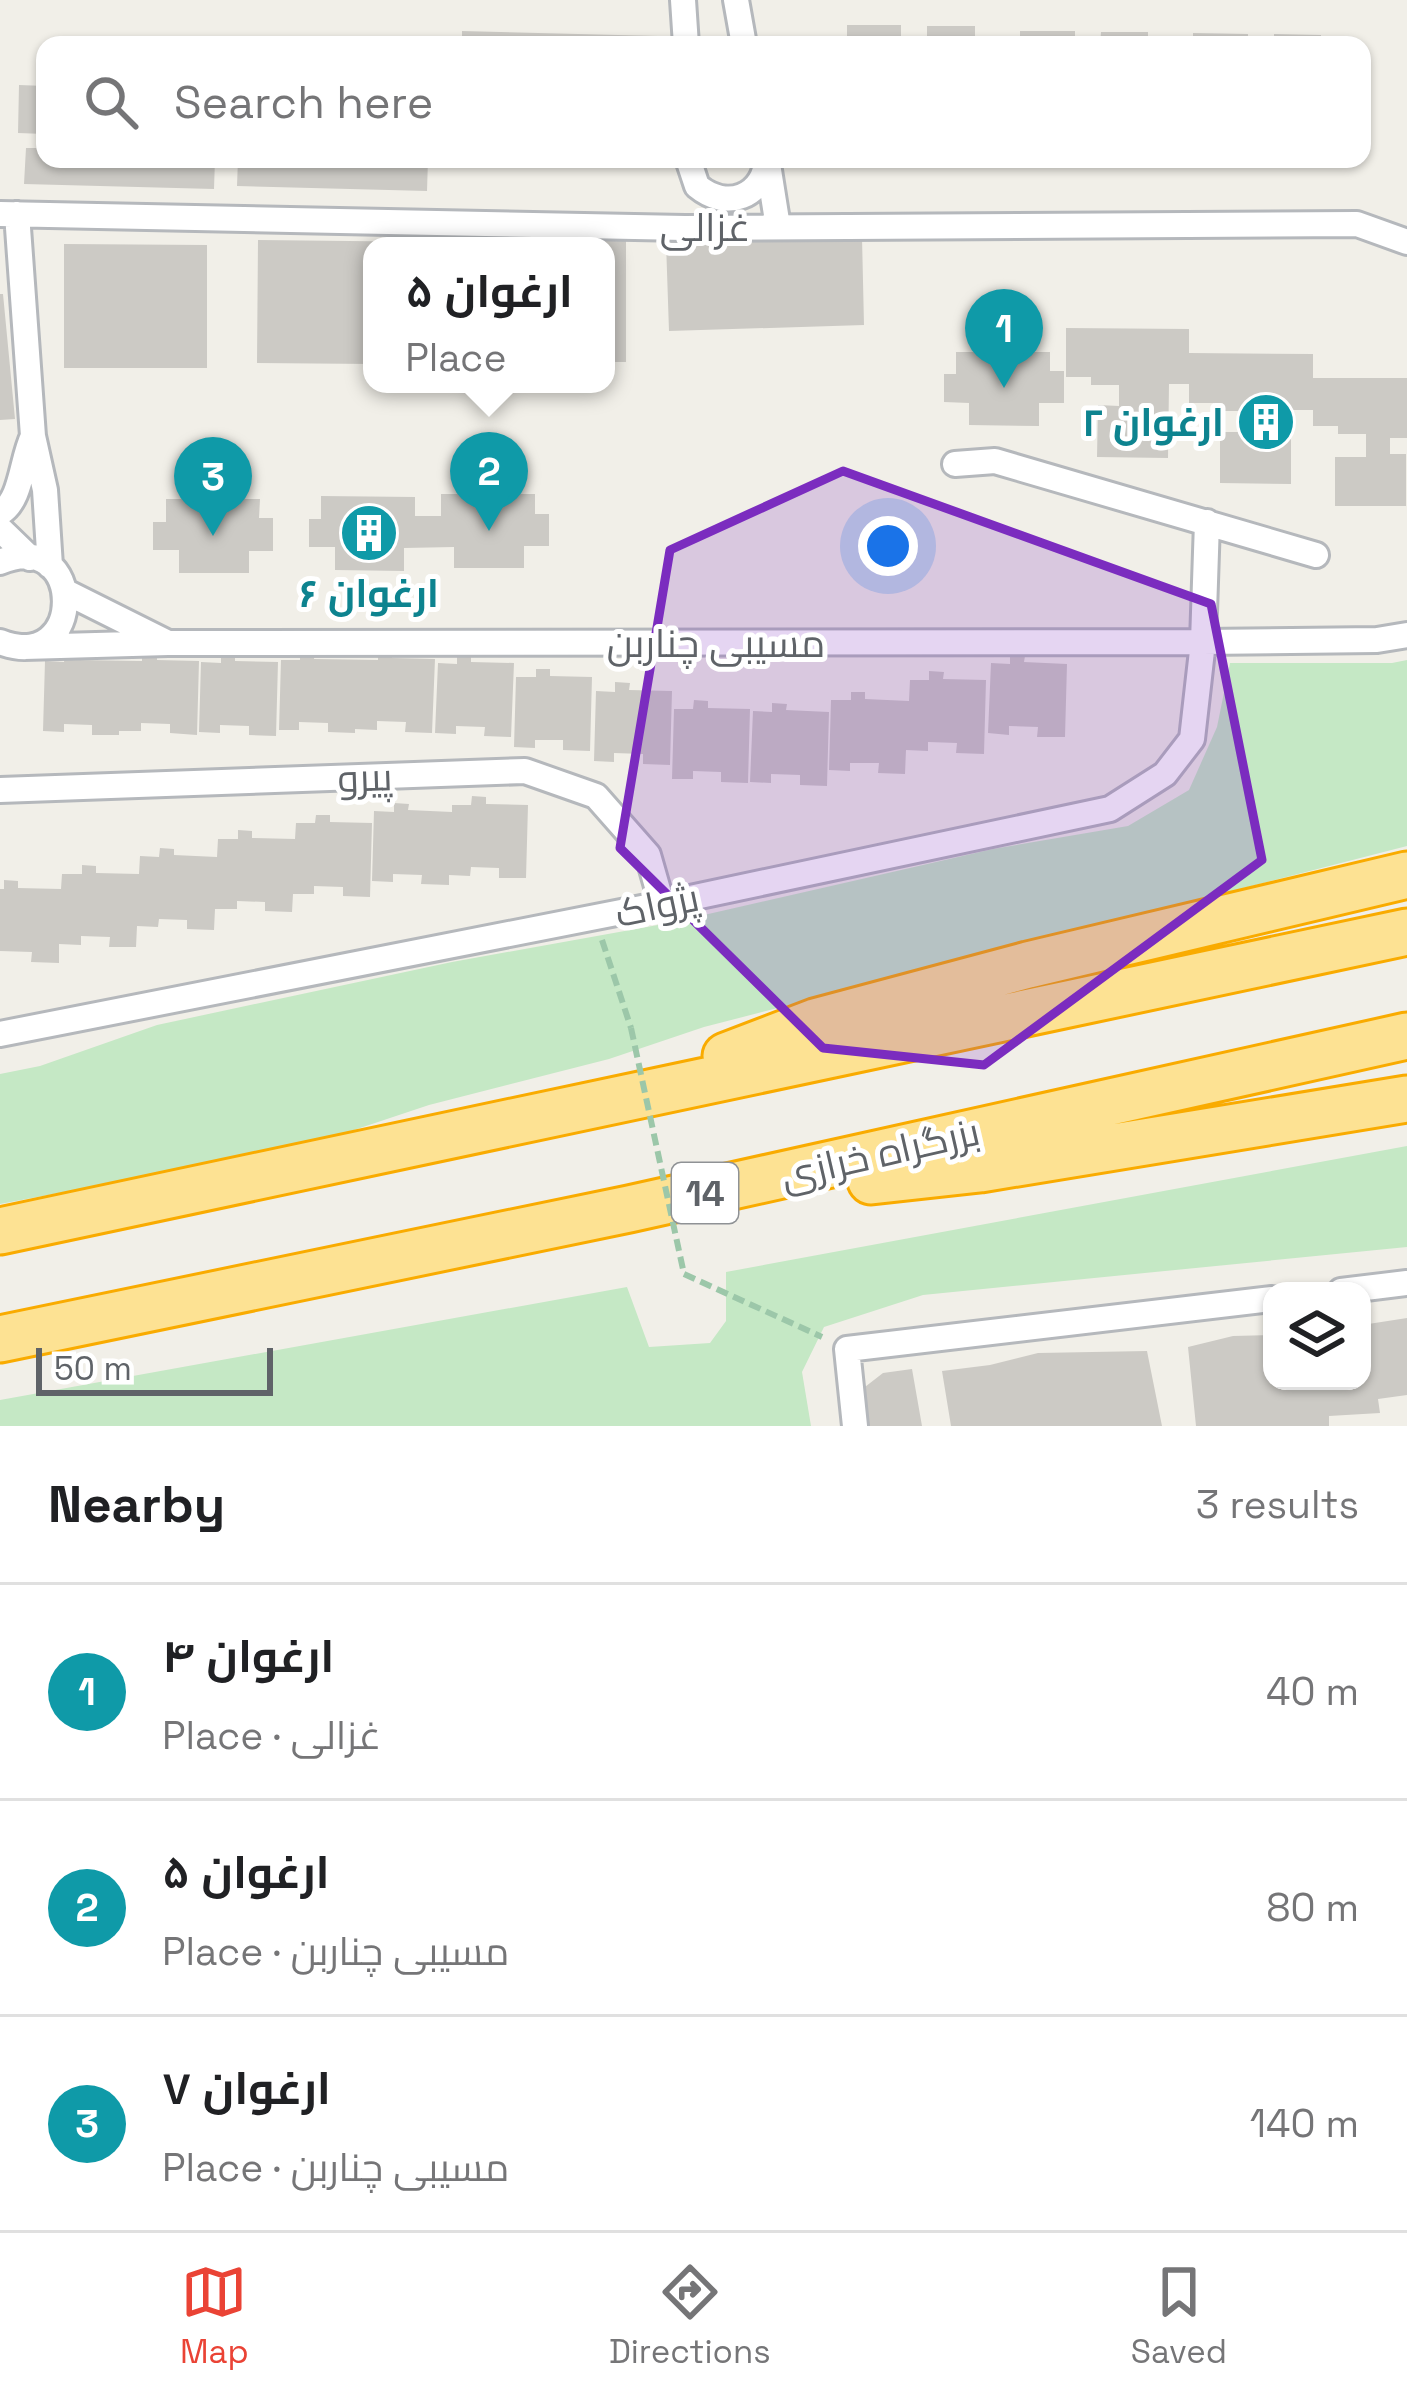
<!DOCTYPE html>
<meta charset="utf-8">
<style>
:root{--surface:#fff;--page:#f6f6f6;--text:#202124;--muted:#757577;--line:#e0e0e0;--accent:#ea4335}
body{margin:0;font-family:"Space Grotesk",Cairo,sans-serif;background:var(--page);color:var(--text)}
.controls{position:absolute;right:36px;bottom:36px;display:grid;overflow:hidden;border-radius:24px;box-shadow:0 3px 9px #0004}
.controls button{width:108px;height:108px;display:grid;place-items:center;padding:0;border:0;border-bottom:3px solid var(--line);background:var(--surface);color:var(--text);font:60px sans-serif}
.scale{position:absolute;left:36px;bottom:30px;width:237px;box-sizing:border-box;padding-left:12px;border:6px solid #5f6368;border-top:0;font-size:33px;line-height:42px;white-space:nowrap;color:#5f6368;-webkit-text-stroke:9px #fff;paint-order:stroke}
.you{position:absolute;left:888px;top:546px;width:42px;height:42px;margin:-30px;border:9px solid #fff;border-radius:50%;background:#1a73e8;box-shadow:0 0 0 18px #1a73e833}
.badge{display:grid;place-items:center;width:78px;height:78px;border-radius:50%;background:var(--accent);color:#fff;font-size:39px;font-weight:700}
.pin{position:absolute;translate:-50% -99px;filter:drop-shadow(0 3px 6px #0008)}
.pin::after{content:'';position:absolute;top:63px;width:42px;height:36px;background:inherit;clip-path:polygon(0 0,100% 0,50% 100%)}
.popup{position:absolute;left:363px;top:237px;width:252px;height:156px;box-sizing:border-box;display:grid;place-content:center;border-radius:24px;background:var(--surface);filter:drop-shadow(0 3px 9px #0005);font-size:39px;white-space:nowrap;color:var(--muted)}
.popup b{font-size:45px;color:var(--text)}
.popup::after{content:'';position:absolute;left:50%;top:100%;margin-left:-24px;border:24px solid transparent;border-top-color:var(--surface)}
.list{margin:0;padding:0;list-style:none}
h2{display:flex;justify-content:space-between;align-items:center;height:156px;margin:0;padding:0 48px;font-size:51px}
h2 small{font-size:39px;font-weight:400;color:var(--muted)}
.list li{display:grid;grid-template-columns:78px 1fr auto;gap:36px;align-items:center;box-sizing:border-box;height:216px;padding:0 48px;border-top:3px solid var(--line)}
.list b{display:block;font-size:45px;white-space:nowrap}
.list p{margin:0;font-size:39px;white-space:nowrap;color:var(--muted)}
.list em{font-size:39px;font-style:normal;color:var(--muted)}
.icon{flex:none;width:66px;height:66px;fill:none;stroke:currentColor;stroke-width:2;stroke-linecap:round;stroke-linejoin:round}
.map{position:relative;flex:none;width:1407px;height:1426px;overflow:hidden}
.search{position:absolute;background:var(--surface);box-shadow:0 3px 9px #0004;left:36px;right:36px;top:36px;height:132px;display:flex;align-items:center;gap:30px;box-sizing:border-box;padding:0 42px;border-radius:24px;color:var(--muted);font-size:45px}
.sheet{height:804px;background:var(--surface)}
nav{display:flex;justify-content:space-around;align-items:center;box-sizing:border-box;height:168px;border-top:3px solid var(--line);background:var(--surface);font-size:33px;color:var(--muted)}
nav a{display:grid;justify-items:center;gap:6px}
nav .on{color:var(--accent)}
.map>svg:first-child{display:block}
.green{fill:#c5e8c5}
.building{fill:#cccac5}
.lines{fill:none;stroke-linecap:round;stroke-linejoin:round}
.street-casing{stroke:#b5b8bc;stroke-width:30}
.highway-casing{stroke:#f9ab00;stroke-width:51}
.path{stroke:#9cc7a9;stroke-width:6;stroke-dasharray:12 6;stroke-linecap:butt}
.street{stroke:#fff;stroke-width:24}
.highway{stroke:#fde293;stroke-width:45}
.path-bridge{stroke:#9cc7a9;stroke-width:6;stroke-dasharray:12 6;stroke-linecap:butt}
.marked{fill:#7b2cbf;fill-opacity:0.2;stroke:#7b2cbf;stroke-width:9;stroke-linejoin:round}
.labels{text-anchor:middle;stroke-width:10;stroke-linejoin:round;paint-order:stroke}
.shield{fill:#fff;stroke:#8f9295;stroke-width:3}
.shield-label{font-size:36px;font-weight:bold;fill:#5f6368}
.street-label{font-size:39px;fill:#5f6368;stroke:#fff}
.culture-label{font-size:39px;font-weight:bold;fill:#0d838f;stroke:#fff;text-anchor:end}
</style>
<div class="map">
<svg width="1407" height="1426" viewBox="0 0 1407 1426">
<rect width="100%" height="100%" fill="#f1efe8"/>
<path class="green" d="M1407,660V846L704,1027L609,1059L429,1105L336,1136L230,1161L0,1204V1074L40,1066L157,1025L452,962L669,923L993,849L1128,826L1189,790L1217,727L1230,663H1392Z
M1407,1146V1247L923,1295L824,1327L802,1372L811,1426H0V1400L627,1287L649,1347L710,1343L726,1321V1272Z"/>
<path class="building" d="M847,25H901V45H847Z
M927,26H975V45H927Z
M462,31L658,36V45H462Z
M1020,31H1075V45H1020Z
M1101,32H1148V45H1100Z
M1193,33L1248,34V45H1193Z
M1274,34L1321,35V45H1274Z
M19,85L45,86V134L18,133Z
M26,148H45V159H215L214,189L24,184Z
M238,159H428L427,191L237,186Z
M862,237L864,325L669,331L666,242Z
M484,238L626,239V362H606V246H484Z
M258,240L440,242V246H372V364L257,363Z
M64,244L207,245V368H64Z
M0,294H3L15,419L0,420Z
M1066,328L1189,329V353L1313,354V378H1407V438H1390V454H1406V506H1335V457H1366V434H1338V426H1313V410H1291V484L1220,483V432H1242V411H1214V403H1189V384H1169L1168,458L1097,457L1098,405L1119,406V385H1091V377H1066Z
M956,352H1050V371H1064V403H1039V426L969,425V403L944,402V374H956Z
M441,494H535V514H549V546H524V568H454V547L404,548V571L335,570V547H309V519H321V496L415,497V516H441Z
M166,499H260L259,518H273V551H249V573H179V550H153V522H166Z
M378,650L392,651V658L435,659L432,733L405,732L406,722L377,721V730L355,729V733L328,732V723L299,722V730H279L281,660H300V651L315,652L314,659L378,660Z
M142,652H157V660L199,661L197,735L170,733V724L141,723V731H119V735H92V725L64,724V732L43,731L45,661L64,662L65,653H79V660L142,661Z
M221,654H235V661L278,662L276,736L249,735V726L220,725V733L199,732L201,662L221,663Z
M457,654L471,655V662L514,663L511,737L484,736L485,727L456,726V734L435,733L438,663L457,664Z
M1010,655L1025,656L1024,662L1067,664L1065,737H1037L1038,727L1009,726V735L988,733L991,663L1010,664Z
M536,669H550V676L592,677L590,751L563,750V740H535V748L514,747L516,677H536Z
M929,671L944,672L943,679L986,680L984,754L956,753L957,743L928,742V751L906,750L905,774L878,773L879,763H850V771L829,770L831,700H851V692H865V699L909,701L910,680H929Z
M615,682L630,683L629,690L672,691L670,765L643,764V754L614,753V762L594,761L596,691L615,692Z
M694,700L708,701V708L750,709L748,783L721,782V772L693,771V779H672L674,709H693Z
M772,703L787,704L786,710L829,712L827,786L800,785V775L771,774V783L750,782L753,711L772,712Z
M472,796L486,797V804L528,805L526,878H499V868L471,867L470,876L449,875V885L421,884L422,875L393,874V882L372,881L374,811L394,812V803L409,804L408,810L452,812V805H471Z
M316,815H330V822L372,823L370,897L343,896V887L314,886V894H293L292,912L265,911V902L237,901V909H215L214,930L187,929V920L159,919L158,927L137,926L136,947H109L110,937L81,936V945L59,944V963L31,962L32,952L0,951V889H4V880L18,881V888L61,889L62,874H82V865L96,866V873L139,874L140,856L159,857L160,848L174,849V855L217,857L218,839H238V830L252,831V838L295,839L296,823H315Z
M1407,1318V1395L1378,1399L1380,1413L1329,1416V1426H1196L1188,1347L1233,1336L1272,1335V1381H1362V1325Z
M1147,1351L1162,1426H951L942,1371L990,1365L1038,1353Z
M912,1369L922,1426H856L852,1397L883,1373Z"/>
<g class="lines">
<defs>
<path id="street" d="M683,0L686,45
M736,0L744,45
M688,159L697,186C727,211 763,197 767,159
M768,164L778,227
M0,214L685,228L1357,224L1407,242
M17,214L33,436L45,490L50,566
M955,464L995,461L1316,555
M0,513C22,500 21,461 33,436
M0,529L30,558
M0,562C86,526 87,676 0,642
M66,592L166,642
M24,647L168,643L1203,642L1377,640L1407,635
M0,790L525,771L596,796L648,855L662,904
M0,1034L662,904L1110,809L1165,774L1192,739L1203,642L1207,522
M1341,1291L1407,1283
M855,1426L847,1349L1272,1299"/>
<path id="highway" d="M726,1056L815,1022L1028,965L1407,875
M871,1181L980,1169L1407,1099
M0,1231L1407,932
M0,1339L629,1209L1407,1036"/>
</defs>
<use href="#street" class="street-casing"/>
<use href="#highway" class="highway-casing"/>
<path class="path" d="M602,940L631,1028
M684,1274L822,1337"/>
<use href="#street" class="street"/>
<use href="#highway" class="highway"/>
<path class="path-bridge" d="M631,1028L684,1274"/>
</g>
<path class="marked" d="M843,471L1211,604L1262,860L984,1065L823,1048L620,848L670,550Z"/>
<defs>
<symbol id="building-disc" viewBox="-11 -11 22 22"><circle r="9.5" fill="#0f9aa8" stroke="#fff"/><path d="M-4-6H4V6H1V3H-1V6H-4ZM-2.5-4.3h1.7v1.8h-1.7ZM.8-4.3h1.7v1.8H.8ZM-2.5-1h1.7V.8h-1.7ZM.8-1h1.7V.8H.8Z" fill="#fff"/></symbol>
</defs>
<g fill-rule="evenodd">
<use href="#building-disc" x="1233" y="389" width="66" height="66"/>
<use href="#building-disc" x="336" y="500" width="66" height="66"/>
</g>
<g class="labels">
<rect class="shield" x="672" y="1163" width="66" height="60" rx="9"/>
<g class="shield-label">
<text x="705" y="1206">14</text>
</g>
<g class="street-label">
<text x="705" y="241">غزالی</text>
<text x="716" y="657">مسیبی چناربن</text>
<text transform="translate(365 777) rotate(-2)" y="14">پیرو</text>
<text transform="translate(657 905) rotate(-12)" y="14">پژواک</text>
<text transform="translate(880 1153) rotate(-13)" y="14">بزرگراه خرازی</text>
</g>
<g class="culture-label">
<text x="1224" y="436">ارغوان ۲</text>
<text x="369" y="607" text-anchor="middle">ارغوان ۶</text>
</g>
</g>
</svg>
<div class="controls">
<button><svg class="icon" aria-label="layers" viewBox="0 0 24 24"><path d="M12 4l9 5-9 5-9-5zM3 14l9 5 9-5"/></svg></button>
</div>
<div class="scale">50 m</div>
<div class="you"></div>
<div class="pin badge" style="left:1004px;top:388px;background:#0f9aa8">1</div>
<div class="pin badge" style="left:489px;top:531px;background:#0f9aa8">2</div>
<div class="popup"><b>ارغوان ۵</b>Place</div>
<div class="pin badge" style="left:213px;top:536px;background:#0f9aa8">3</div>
<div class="search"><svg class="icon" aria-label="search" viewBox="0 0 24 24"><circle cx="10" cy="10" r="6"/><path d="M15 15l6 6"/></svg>Search here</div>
</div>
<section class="sheet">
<h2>Nearby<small>3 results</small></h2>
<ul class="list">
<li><span class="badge" style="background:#0f9aa8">1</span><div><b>ارغوان ۴</b><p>Place · غزالی</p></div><em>40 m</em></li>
<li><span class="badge" style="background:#0f9aa8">2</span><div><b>ارغوان ۵</b><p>Place · مسیبی چناربن</p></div><em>80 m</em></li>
<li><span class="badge" style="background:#0f9aa8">3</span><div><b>ارغوان ۷</b><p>Place · مسیبی چناربن</p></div><em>140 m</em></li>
</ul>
</section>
<nav>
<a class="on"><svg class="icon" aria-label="map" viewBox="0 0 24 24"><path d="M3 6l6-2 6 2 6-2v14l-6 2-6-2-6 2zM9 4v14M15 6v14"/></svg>Map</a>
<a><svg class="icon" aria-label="directions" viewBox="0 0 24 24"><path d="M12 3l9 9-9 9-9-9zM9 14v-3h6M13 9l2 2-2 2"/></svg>Directions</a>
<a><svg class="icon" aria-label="saved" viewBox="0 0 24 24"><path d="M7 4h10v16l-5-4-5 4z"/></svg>Saved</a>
</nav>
